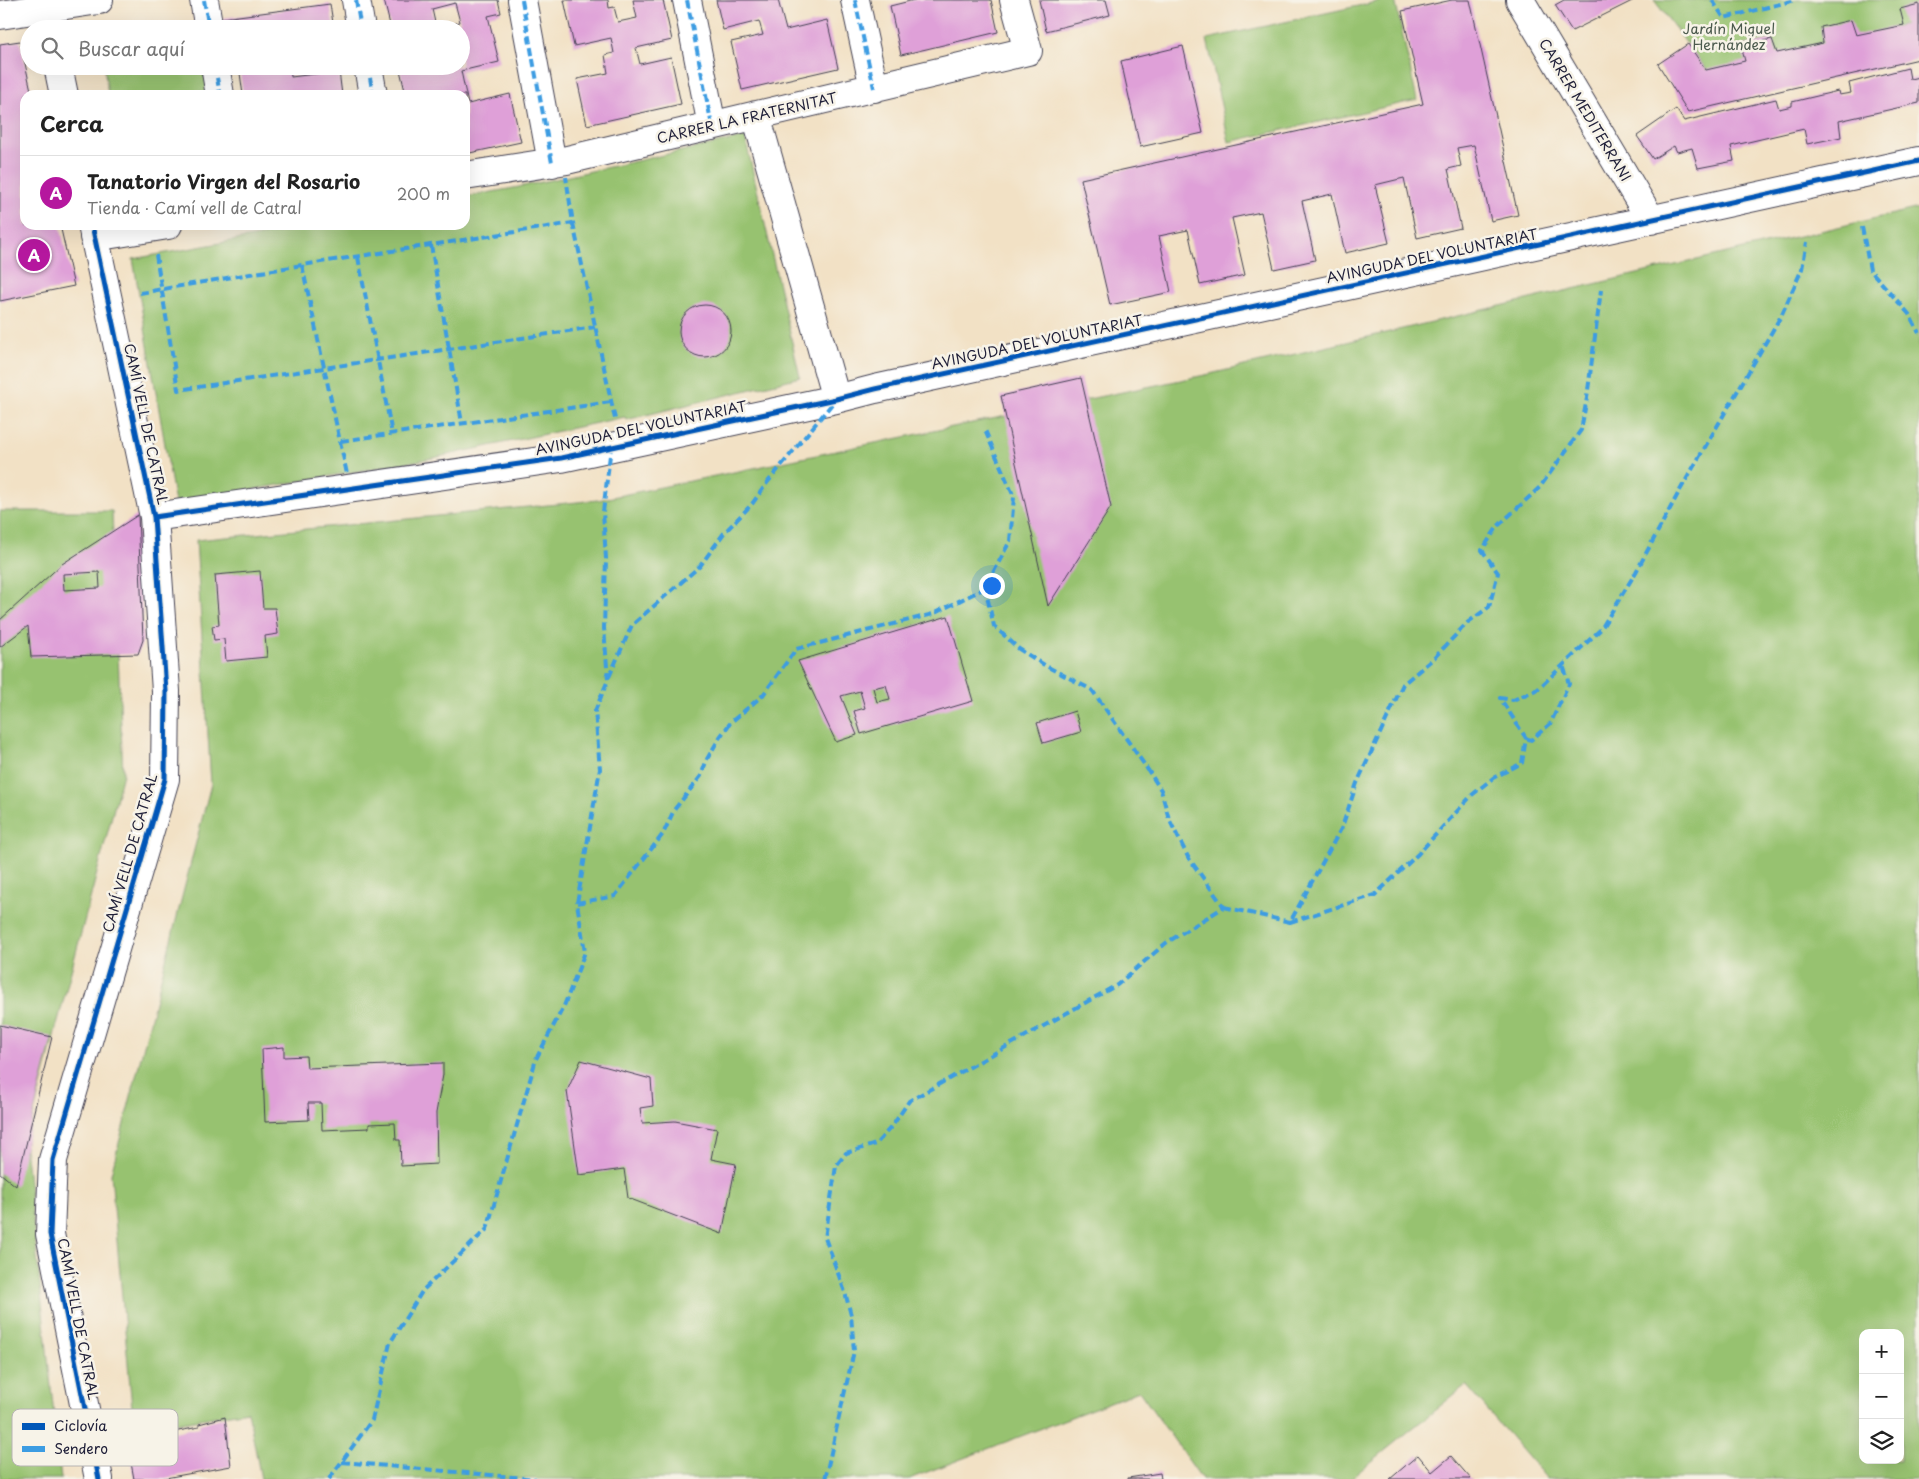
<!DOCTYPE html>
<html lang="es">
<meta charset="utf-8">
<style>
:root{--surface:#fff;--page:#f2f2f2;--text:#222;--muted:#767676;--line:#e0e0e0;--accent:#b5179e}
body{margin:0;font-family:"Playpen Sans",sans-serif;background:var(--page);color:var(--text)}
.controls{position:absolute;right:15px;bottom:15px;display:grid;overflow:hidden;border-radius:10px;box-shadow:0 5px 20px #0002}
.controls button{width:45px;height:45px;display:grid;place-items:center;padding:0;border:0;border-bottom:1px solid var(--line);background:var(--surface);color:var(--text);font:25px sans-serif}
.you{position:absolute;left:991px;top:585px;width:18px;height:18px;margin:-12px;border:4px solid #fff;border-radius:50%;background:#1a73e8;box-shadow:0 0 0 8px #1a73e833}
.badge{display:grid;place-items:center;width:32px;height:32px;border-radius:50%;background:var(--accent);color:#fff;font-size:16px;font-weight:700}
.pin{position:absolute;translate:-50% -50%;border:2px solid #fff;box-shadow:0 1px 5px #0006}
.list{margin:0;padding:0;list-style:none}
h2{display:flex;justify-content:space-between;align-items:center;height:65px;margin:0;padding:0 20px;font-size:21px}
h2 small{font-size:16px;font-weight:400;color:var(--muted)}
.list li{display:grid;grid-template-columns:32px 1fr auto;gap:15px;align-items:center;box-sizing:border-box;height:75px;padding:0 20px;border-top:1px solid var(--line)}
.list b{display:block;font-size:19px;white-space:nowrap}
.list p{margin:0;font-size:16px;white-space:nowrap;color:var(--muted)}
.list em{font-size:16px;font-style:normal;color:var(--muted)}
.icon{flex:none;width:28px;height:28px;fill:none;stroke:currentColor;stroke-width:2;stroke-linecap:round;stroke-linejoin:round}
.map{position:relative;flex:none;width:1919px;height:1479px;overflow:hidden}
.search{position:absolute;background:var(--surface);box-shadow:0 5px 20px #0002;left:20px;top:20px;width:450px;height:55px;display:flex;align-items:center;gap:12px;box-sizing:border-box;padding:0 18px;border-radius:28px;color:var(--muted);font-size:19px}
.panel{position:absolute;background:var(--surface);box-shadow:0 5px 20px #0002;left:20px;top:90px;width:450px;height:140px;border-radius:15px}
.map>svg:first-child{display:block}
.green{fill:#97c26f;stroke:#5c7255;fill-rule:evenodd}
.building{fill:#dfa0d8;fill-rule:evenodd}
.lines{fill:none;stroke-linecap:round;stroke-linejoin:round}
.street-casing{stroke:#413f50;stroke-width:30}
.street{stroke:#fff;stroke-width:28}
.quiet{stroke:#3c9ce2;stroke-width:4;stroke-dasharray:8 4;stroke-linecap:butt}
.cycleway-casing{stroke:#f7f3e8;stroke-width:8}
.cycleway{stroke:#0057b8;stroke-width:5}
.labels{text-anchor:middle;stroke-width:5;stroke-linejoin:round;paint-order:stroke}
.park-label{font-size:14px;fill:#4b5a4d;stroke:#f7f3e8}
.street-label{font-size:14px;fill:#22223b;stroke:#f7f3e8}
.key{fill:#f7f3e8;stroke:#b7b4b4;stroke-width:1}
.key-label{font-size:14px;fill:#22223b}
</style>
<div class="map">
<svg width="1919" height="1479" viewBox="0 0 1919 1479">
<rect width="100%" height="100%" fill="#f7f3e8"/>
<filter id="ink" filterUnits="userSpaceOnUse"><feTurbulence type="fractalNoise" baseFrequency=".02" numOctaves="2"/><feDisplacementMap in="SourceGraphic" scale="10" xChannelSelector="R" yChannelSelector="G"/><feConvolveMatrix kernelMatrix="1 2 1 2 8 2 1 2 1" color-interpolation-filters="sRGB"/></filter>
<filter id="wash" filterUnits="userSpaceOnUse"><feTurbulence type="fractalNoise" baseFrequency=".0096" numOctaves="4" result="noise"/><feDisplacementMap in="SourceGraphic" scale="20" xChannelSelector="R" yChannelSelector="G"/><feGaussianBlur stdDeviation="1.12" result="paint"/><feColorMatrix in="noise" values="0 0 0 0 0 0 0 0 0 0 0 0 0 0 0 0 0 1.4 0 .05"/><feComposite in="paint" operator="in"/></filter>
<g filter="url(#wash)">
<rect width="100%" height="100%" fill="#f2e1c5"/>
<path class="green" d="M1385,0H1395L1417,100L1229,142L1207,39Z
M1654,0H1919V20L1714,80Z
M104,66H204L208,95H108Z
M745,137L800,377L626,420L625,417L433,458L175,503L133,259L318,225H465V197L519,187Z
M1919,208V1479H1547L1466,1385L1350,1479H1202L1139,1391L909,1479H261L248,1411L134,1430L111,1174L211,784L196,540L598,500L1210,374ZM1863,1333H1900V1460H1863Z
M0,511H112L123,774L25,1146L61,1479H0Z"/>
<g id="blocks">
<path class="building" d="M384,0H498L501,13L488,16L499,62L461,71L468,104L510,94L521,142L465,154V95H444V92L432,95H406L399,66H461V29H446L445,26L460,22L455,3L432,9L436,27L428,29H391Z
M564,0H608L609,8L614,7L618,22L637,18L633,0H663L672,40L636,48L640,64L671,57L681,104L587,125L577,79L608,73L605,55L614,53L611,38L574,46Z
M716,0H778L786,30L827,20L838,68L742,90L731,42L763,35L759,21L723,30Z
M914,0H991L998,32L901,55L890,6Z
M1039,0H1106L1110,15L1046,31Z
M1452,0H1470L1518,215L1491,221L1474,145L1457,148L1461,166L1448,169L1461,228L1417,238L1404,178L1375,185L1389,243L1345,253L1332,194L1302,201L1315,260L1274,269L1261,212L1232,218L1245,275L1200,285L1188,230L1159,236L1171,292L1110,305L1081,179L1423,104L1402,11Z
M1564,0H1634L1572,31L1555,5Z
M330,4L334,29H224L223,18Z
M1919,4V59L1688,112L1658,64L1688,44L1706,70L1745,61L1741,46L1772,39L1777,53L1823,43L1821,27L1851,20L1856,35L1904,25L1900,9Z
M20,41L32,95H25V225H60L74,286L0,301V44Z
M1183,46L1203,133L1140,147L1121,61Z
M239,66H290L291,77L339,71L342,95H243Z
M1908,68L1910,79L1919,77V103L1839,121L1841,137L1807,144L1804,129L1731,146L1734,161L1698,168L1692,148L1677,152L1674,146L1653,159L1637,136L1676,109L1684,121L1776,99L1779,109L1792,106V102L1838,91L1839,95L1851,93L1849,83Z
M679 331a26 26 0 1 1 52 0a26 26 0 1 1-52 0Z
M1081,378L1111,507L1048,606L1001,396Z
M138,515L143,640L138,654L31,657L28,626L0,647V620L62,564ZM99,572L100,588L64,590L63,574Z
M260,571L263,608H275L278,634L265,636L267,657L226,661L224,639L214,640L212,626L219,625L215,575Z
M948,616L973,701L861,734L854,711L865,708L860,691L841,696L857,735L836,742L798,661ZM886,685L890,699L877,702L873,688Z
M1075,711L1081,732L1043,743L1037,723Z
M0,1025L52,1037L16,1186L0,1173Z
M284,1047V1057L306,1056L307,1068L443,1063V1075L436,1113L437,1164L401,1166L400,1140H396L395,1123L369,1124V1128L322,1130L321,1103H308L309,1120L265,1122L262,1049Z
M581,1060L651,1079L653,1106L640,1108L642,1123L675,1121L717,1129L711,1159L736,1164L722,1234L628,1198L624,1169L579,1175L567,1091Z
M225,1417L231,1466L160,1479H134L127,1441L199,1427V1424Z
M1418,1455L1432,1472L1451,1456L1471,1479H1390Z
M1160,1473L1161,1479H1128V1478Z"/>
</g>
</g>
<g filter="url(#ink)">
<use href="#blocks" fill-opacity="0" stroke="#413f50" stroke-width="1"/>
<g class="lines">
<defs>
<path id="street" d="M204,0L209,29
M356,0L361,29
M522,0L552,163
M687,0L712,126
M855,0L874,88
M1520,0L1651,220
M0,15L99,0
M58,66L64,95
M215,66L220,95
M368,66L373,95
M756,115L836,399
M465,176L567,160L1028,51L1014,0
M92,225L154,517L166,691L165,779L53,1160L50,1234L99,1479
M94,237L168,225
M154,517L561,458L836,399L875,389L1919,161"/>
</defs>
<use href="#street" class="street-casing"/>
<use href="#street" class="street"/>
<path class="quiet" d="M204,0L209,29
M356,0L361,29
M522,0L552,163
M687,0L712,126
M855,0L874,88
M1712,0L1724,18L1796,0
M215,66L220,95
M368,66L373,95
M573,223L615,419
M1862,227L1870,270L1909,314L1919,333
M431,245L462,423
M156,255L178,390L595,327
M358,257L392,434
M302,265L347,474
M140,293L302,265L573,223L566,177
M341,441L611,402
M609,677L632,625L700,566L724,533L752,504L767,483L836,399
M1526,738L1531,740L1550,724L1569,684L1563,665
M577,903L615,896L663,834L674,810L701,776L707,759L720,737L731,722L763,695L796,649L933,614L985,588L1010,541L1014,497L984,428
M1224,907L1290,922L1342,827L1357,783L1403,684L1434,658L1467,623L1489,607L1498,573L1482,550L1498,526L1540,487L1581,430L1587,398L1601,290
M1290,922L1375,895L1418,854L1472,795L1493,778L1522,763L1526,738L1500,698L1513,700L1538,689L1601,629L1636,572L1679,492L1781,316L1802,269L1807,242
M342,1462L536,1479
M329,1479L372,1420L390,1343L423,1290L487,1229L536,1059L564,1006L585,952L577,903L600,769L595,711L608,680L604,628L606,559L603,512L611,447
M825,1479L854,1351L851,1315L845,1292L825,1238L836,1166L846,1153L876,1144L893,1125L909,1101L1117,985L1166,943L1224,907L1188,857L1169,819L1161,790L1144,764L1092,690L1046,666L1019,649L994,626L985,588"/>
<defs>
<path id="cycleway" d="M92,225L154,517L166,691L165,779L53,1160L50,1234L99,1479
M154,517L561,458L836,399L875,389L1919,161"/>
</defs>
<use href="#cycleway" class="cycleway-casing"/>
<use href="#cycleway" class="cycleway"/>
</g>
</g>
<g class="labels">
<g class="park-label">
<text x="1729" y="34">Jardín Miguel<tspan x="1729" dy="16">Hernández</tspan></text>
</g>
<g class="street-label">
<text transform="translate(1585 110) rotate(59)" y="5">CARRER MEDITERRANI</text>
<text transform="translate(747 118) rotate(-13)" y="5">CARRER LA FRATERNITAT</text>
<text transform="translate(1432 256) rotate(-12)" y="5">AVINGUDA DEL VOLUNTARIAT</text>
<text transform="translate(1037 342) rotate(-12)" y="5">AVINGUDA DEL VOLUNTARIAT</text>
<text transform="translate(146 424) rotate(78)" y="5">CAMÍ VELL DE CATRAL</text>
<text transform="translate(641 428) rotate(-12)" y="5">AVINGUDA DEL VOLUNTARIAT</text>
<text transform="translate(130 853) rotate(-74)" y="5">CAMÍ VELL DE CATRAL</text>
<text transform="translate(78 1319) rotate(79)" y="5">CAMÍ VELL DE CATRAL</text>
</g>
</g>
<rect x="12" y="1409" width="166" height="57" rx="8" class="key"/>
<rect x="22" y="1423" width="23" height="7" fill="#0057b8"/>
<rect x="22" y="1446" width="23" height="6" fill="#3c9ce2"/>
<g class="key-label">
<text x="54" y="1431">Ciclovía</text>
<text x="54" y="1454">Sendero</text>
</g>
</svg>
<div class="controls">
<button>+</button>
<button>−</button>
<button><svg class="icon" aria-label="layers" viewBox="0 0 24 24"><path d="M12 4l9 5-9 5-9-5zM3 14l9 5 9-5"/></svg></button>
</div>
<div class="you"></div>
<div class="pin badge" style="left:34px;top:255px">A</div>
<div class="search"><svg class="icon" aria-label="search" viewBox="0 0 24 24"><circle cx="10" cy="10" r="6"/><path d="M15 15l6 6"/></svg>Buscar aquí</div>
<section class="panel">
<h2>Cerca<small></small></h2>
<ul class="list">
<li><span class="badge">A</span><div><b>Tanatorio Virgen del Rosario</b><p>Tienda · Camí vell de Catral</p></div><em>200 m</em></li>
</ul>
</section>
</div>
